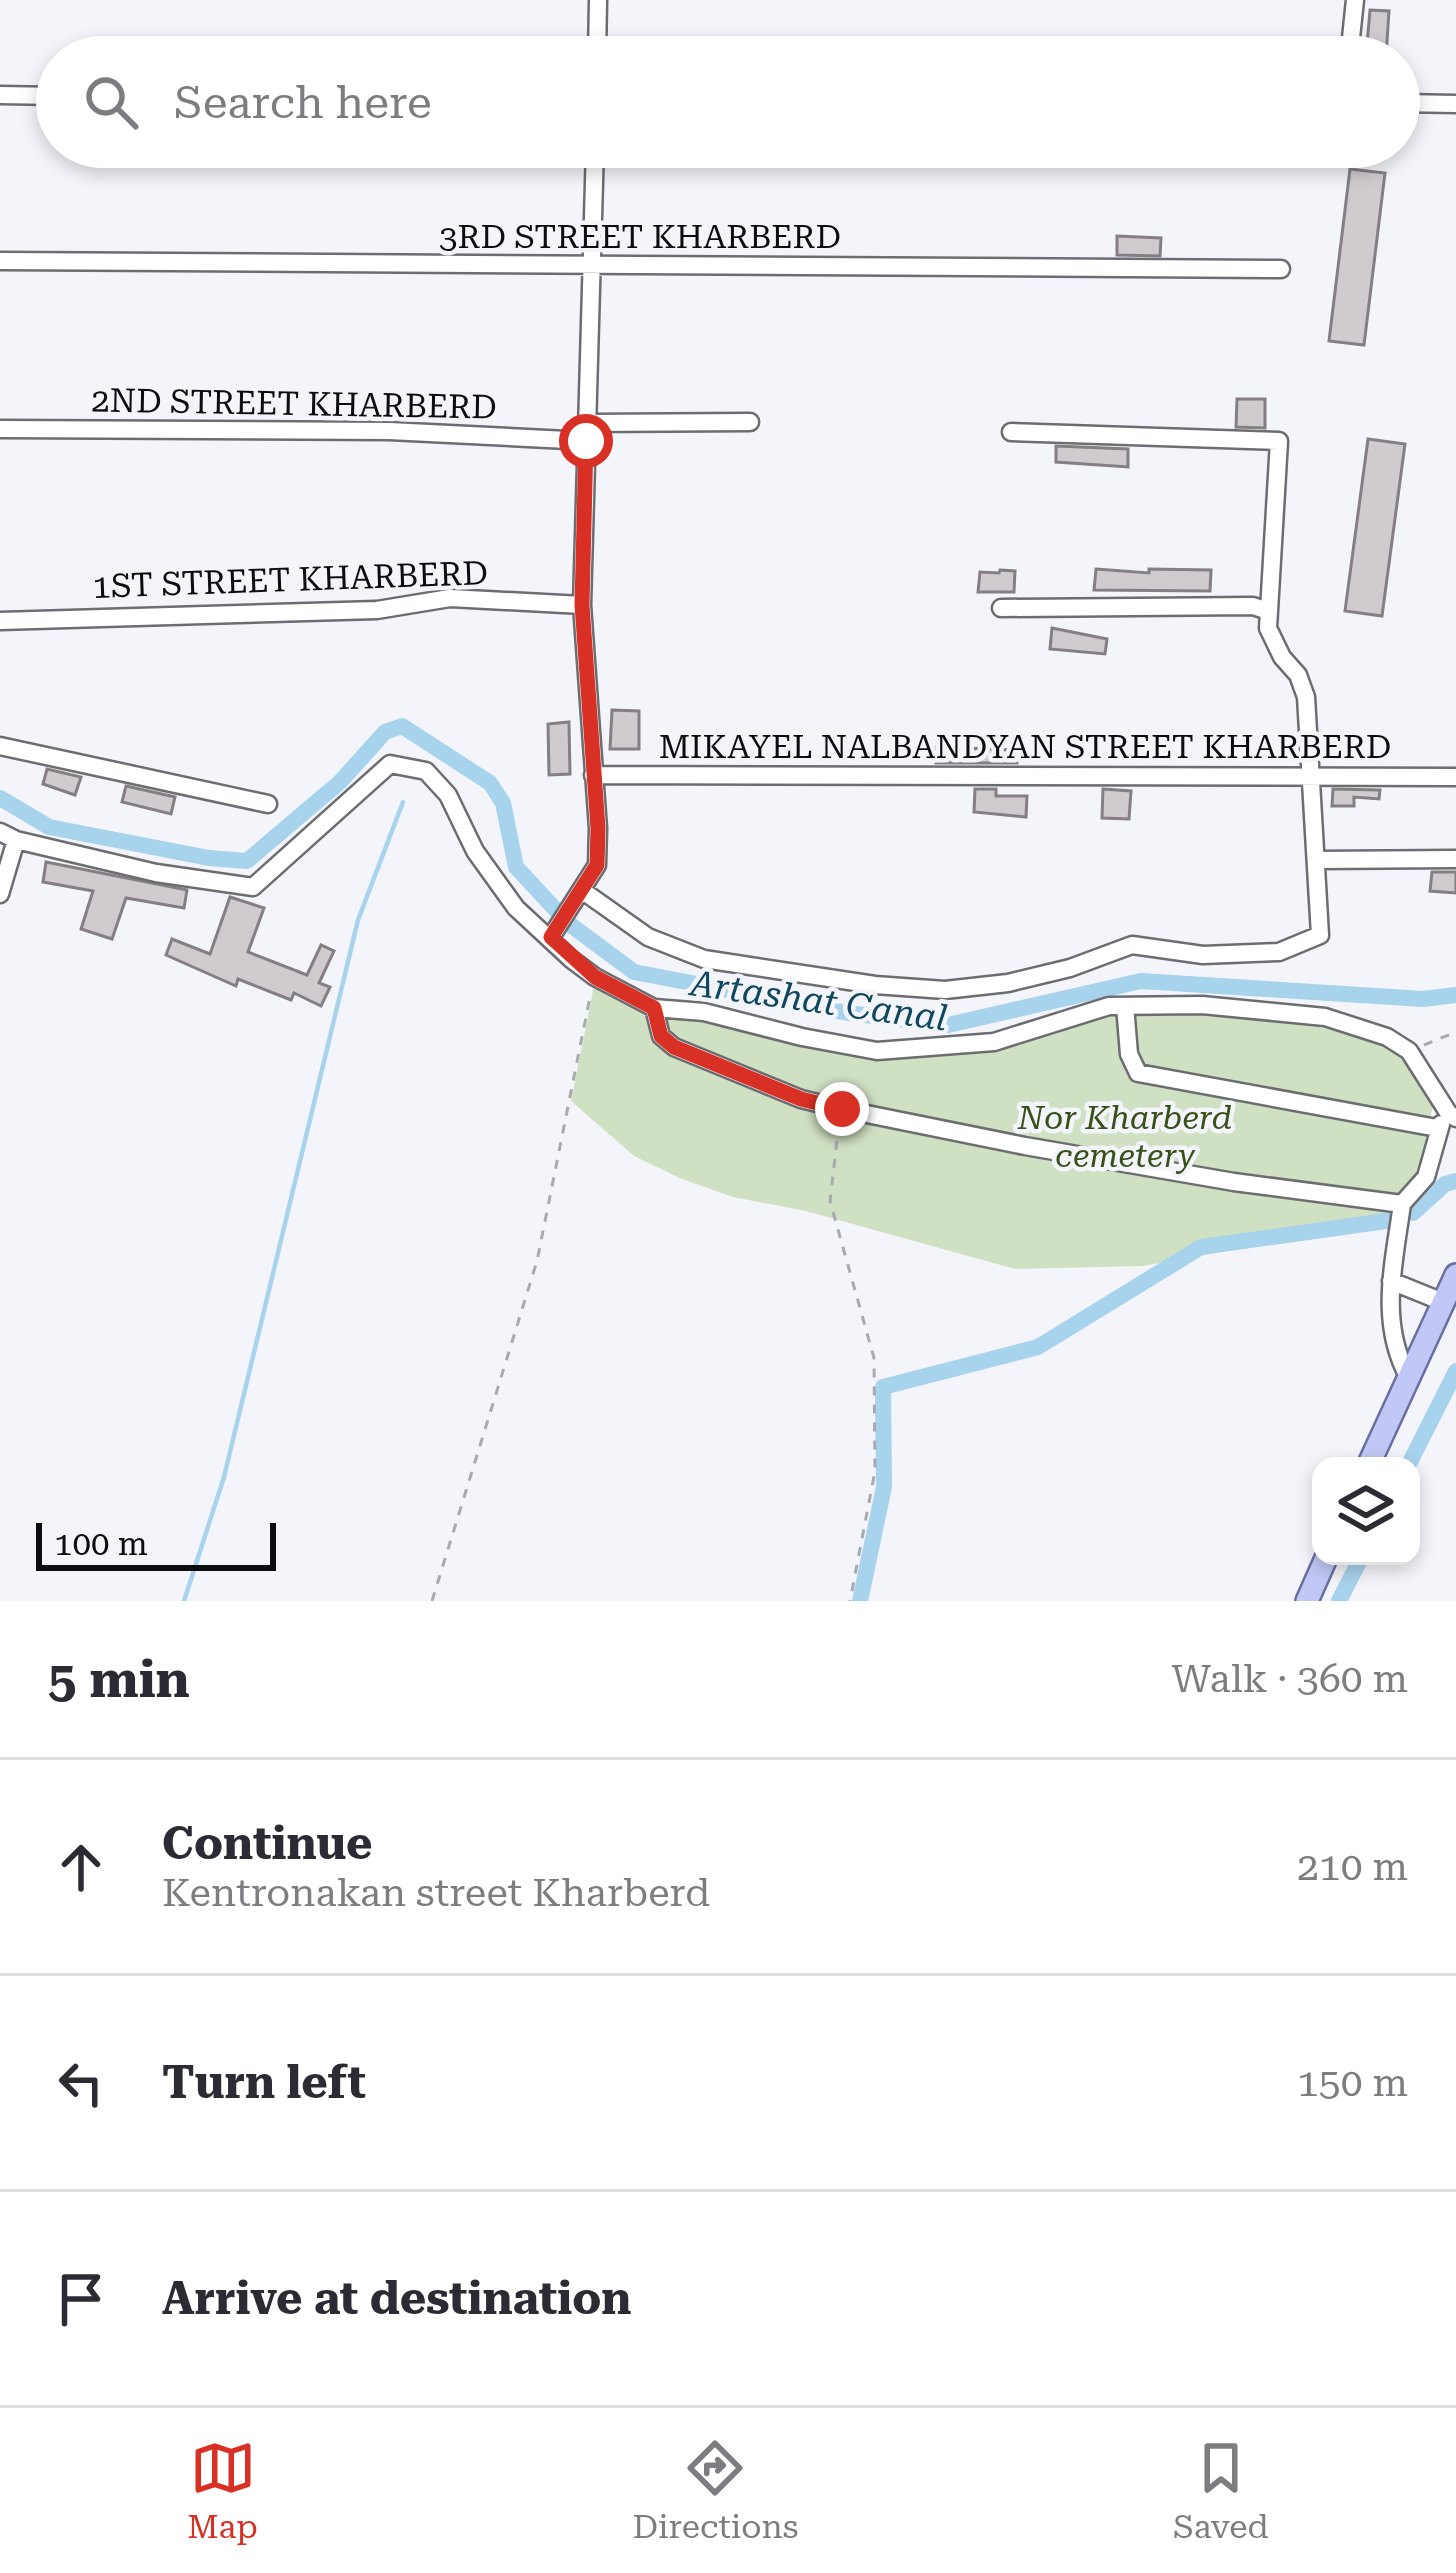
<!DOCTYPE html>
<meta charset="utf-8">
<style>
:root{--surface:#fff;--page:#f2f2f3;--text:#2b2b33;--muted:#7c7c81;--line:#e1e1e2;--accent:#d93025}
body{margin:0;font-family:"Roboto Serif",serif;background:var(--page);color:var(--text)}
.controls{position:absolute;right:36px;bottom:36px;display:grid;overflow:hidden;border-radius:24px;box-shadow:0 6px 18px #0003}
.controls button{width:108px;height:108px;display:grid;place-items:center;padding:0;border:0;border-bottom:3px solid var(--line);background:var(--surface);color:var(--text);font:60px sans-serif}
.scale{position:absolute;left:36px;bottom:30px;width:240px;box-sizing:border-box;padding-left:12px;border:6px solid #0d0d0f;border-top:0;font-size:33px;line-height:42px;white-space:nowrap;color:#0d0d0f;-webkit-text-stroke:9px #f4f5fa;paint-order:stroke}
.stop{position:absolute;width:36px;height:36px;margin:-27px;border:9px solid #d93025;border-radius:50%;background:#fff}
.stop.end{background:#d93025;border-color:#fff;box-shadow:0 3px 12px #0008}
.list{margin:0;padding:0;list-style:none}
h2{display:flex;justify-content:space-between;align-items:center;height:156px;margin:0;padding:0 48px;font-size:51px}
h2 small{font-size:39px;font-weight:400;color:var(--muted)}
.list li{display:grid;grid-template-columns:78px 1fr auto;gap:36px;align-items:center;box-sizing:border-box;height:216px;padding:0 48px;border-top:3px solid var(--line)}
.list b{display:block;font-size:45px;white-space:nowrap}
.list p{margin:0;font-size:39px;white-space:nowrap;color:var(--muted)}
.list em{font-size:39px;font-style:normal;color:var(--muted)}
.icon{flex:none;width:66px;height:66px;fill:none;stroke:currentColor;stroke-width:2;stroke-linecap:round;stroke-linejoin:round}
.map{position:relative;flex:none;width:1456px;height:1601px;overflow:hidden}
.search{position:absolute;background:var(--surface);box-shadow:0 6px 18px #0003;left:36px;right:36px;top:36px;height:132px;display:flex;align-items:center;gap:30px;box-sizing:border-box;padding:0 42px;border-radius:66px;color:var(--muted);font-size:45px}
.sheet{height:804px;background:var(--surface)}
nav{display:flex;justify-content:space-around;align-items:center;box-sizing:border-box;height:168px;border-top:3px solid var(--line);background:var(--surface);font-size:33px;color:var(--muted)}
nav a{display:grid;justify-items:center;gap:6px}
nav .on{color:var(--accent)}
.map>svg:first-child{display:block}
.green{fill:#d0e0c2}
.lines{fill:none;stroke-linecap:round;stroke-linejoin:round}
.stream{stroke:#a8d3ec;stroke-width:4.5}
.canal{stroke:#a8d3ec;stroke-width:16}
.building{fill:#cfcbcf;stroke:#837f83;stroke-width:3}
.minor-casing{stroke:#6c6d71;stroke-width:21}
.major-casing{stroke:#696fa1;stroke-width:26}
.path{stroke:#a9aaae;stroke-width:3;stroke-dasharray:9 9;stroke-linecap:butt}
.minor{stroke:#fff;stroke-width:16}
.major{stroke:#c2c8f5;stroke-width:21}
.route{stroke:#d93025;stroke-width:15}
.labels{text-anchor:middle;stroke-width:9;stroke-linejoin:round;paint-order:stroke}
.street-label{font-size:33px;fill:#0d0d0f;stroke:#f4f5fa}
.park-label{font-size:33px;font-style:italic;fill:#375119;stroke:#f4f5fa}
.water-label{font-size:36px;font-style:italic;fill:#0f4660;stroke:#f4f5fa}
</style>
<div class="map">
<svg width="1456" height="1601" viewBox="0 0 1456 1601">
<rect width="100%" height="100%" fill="#f4f5fa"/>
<path class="green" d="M594,986L671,1008L845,1048H988L1106,1003L1282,1017L1398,1046L1434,1100L1417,1180L1388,1222L1143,1266L1015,1269L806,1211L733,1197L682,1179L634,1156L571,1101Z"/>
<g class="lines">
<path class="stream" d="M184,1601L224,1477L358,920L403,802"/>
<path class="canal" d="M0,798L49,827L209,858L247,861L340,782L385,732L402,726L490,783L503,803L516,867L568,923L634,972L848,1013L948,1025L1141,981L1423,999L1456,995
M1413,1213L1445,1184L1456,1181
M1408,1466L1456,1371
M860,1601L884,1487L883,1387L1038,1347L1201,1247L1393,1220
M1339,1601L1362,1556"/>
</g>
<path class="building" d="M1370,10L1389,11L1386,57L1366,55Z
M1350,169L1385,173L1364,345L1329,341Z
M1117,236L1161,238L1160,256L1117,255Z
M1237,399H1265V428L1236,427Z
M1368,439L1405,444L1382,616L1345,611Z
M1056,446L1128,449V467L1056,462Z
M1096,569L1149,573V569L1211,570L1210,591L1094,590Z
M1000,570L1015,571L1014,592H978L980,572L999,573Z
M1052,628L1107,639L1105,654L1050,649Z
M612,710L639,711V749H610Z
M569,722L570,774L549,775L548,724Z
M937,747L1017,750V763H936Z
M47,769L81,777L75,795L43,784Z
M126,786L175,797L171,814L122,802Z
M975,789H996V796H1027L1026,817L974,812Z
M1103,789L1131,791L1129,819L1102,818Z
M1333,789L1380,790L1379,799L1354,797V806H1332Z
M46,862L187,890L184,908L126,898L112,939L81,929L93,891L43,882Z
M1432,872H1456V893L1430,891Z
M230,897L264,908L248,952L307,975L321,945L334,951L319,983L330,987L321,1006L294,993L291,1000L238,979L236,986L166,955L172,939L210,954Z"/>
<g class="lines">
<defs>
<path id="minor" d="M597,57L598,0
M1349,57L1355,0
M0,95L57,96
M1399,103L1456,104
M0,261L1281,269
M587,423L750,422
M0,429L389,431L587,441
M1001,608L1253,606L1268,611
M0,621L377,610L450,598L582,605
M0,746L268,804
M593,775L1456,777
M0,832L16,840L156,873L253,887L390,764L426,771L448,795L475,851L516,908L571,959L595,977L654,1008L704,1012L802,1037L877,1051L994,1042L1109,1006L1202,1005L1325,1017L1387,1037L1409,1051L1449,1114L1456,1118
M1317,860L1456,859
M583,891L648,937L704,959L875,985L945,990L1008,983L1070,968L1132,945L1203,955L1279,952L1320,935L1306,697L1298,675L1282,657L1268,628L1279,441L1011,432
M0,894L16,840
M551,937L597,865L598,828L582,605L595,147
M1125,1006L1129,1054L1138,1073L1437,1128
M654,1008L661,1036L674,1047L801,1099L842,1109L1025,1146L1234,1182L1402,1204C1394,1263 1378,1323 1409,1378
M1402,1204L1426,1177L1441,1124
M1391,1281L1443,1302"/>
<path id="major" d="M1368,1466L1456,1275
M1307,1601L1327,1556"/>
</defs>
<use href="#minor" class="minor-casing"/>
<use href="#major" class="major-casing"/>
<path class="path" d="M1424,1045L1456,1032
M839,1123L830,1201L874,1358L875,1471L850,1601
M432,1601L537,1261L590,997"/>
<use href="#minor" class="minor"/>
<use href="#major" class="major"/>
</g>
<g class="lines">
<path class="route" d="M586,441L582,605L598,828L597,865L551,937L595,977L654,1008L661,1036L674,1047L801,1099L842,1109"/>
</g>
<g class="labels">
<g class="street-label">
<text x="640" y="248">3RD STREET KHARBERD</text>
<text transform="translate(294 403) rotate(1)" y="12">2ND STREET KHARBERD</text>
<text transform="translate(290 579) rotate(-2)" y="12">1ST STREET KHARBERD</text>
<text x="1025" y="758">MIKAYEL NALBANDYAN STREET KHARBERD</text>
</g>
<g class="park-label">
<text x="1125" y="1129">Nor Kharberd<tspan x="1125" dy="38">cemetery</tspan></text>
</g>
<g class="water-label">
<text transform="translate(819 1000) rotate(8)" y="13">Artashat Canal</text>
</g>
</g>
</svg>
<div class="controls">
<button><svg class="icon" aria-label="layers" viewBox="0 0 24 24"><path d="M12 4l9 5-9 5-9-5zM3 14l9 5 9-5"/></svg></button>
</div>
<div class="scale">100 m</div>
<div class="stop" style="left:586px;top:441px"></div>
<div class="stop end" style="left:842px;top:1109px"></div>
<div class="search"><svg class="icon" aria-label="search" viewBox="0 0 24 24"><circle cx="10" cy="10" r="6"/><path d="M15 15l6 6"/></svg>Search here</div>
</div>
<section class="sheet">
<h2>5 min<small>Walk · 360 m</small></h2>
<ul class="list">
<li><svg class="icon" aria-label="ahead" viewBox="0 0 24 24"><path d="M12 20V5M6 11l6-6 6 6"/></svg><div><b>Continue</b><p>Kentronakan street Kharberd</p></div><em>210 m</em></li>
<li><svg class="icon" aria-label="left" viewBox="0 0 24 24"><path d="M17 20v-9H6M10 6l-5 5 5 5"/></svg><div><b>Turn left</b></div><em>150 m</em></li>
<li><svg class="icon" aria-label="arrive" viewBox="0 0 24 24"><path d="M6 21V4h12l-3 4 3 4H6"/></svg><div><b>Arrive at destination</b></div></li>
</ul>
</section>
<nav>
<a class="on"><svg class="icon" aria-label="map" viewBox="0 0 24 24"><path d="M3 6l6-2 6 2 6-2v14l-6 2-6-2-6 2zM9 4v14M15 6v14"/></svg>Map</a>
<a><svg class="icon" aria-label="directions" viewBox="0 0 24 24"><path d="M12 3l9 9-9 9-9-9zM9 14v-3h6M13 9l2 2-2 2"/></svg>Directions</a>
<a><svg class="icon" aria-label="saved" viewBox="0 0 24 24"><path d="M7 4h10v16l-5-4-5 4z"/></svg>Saved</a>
</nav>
